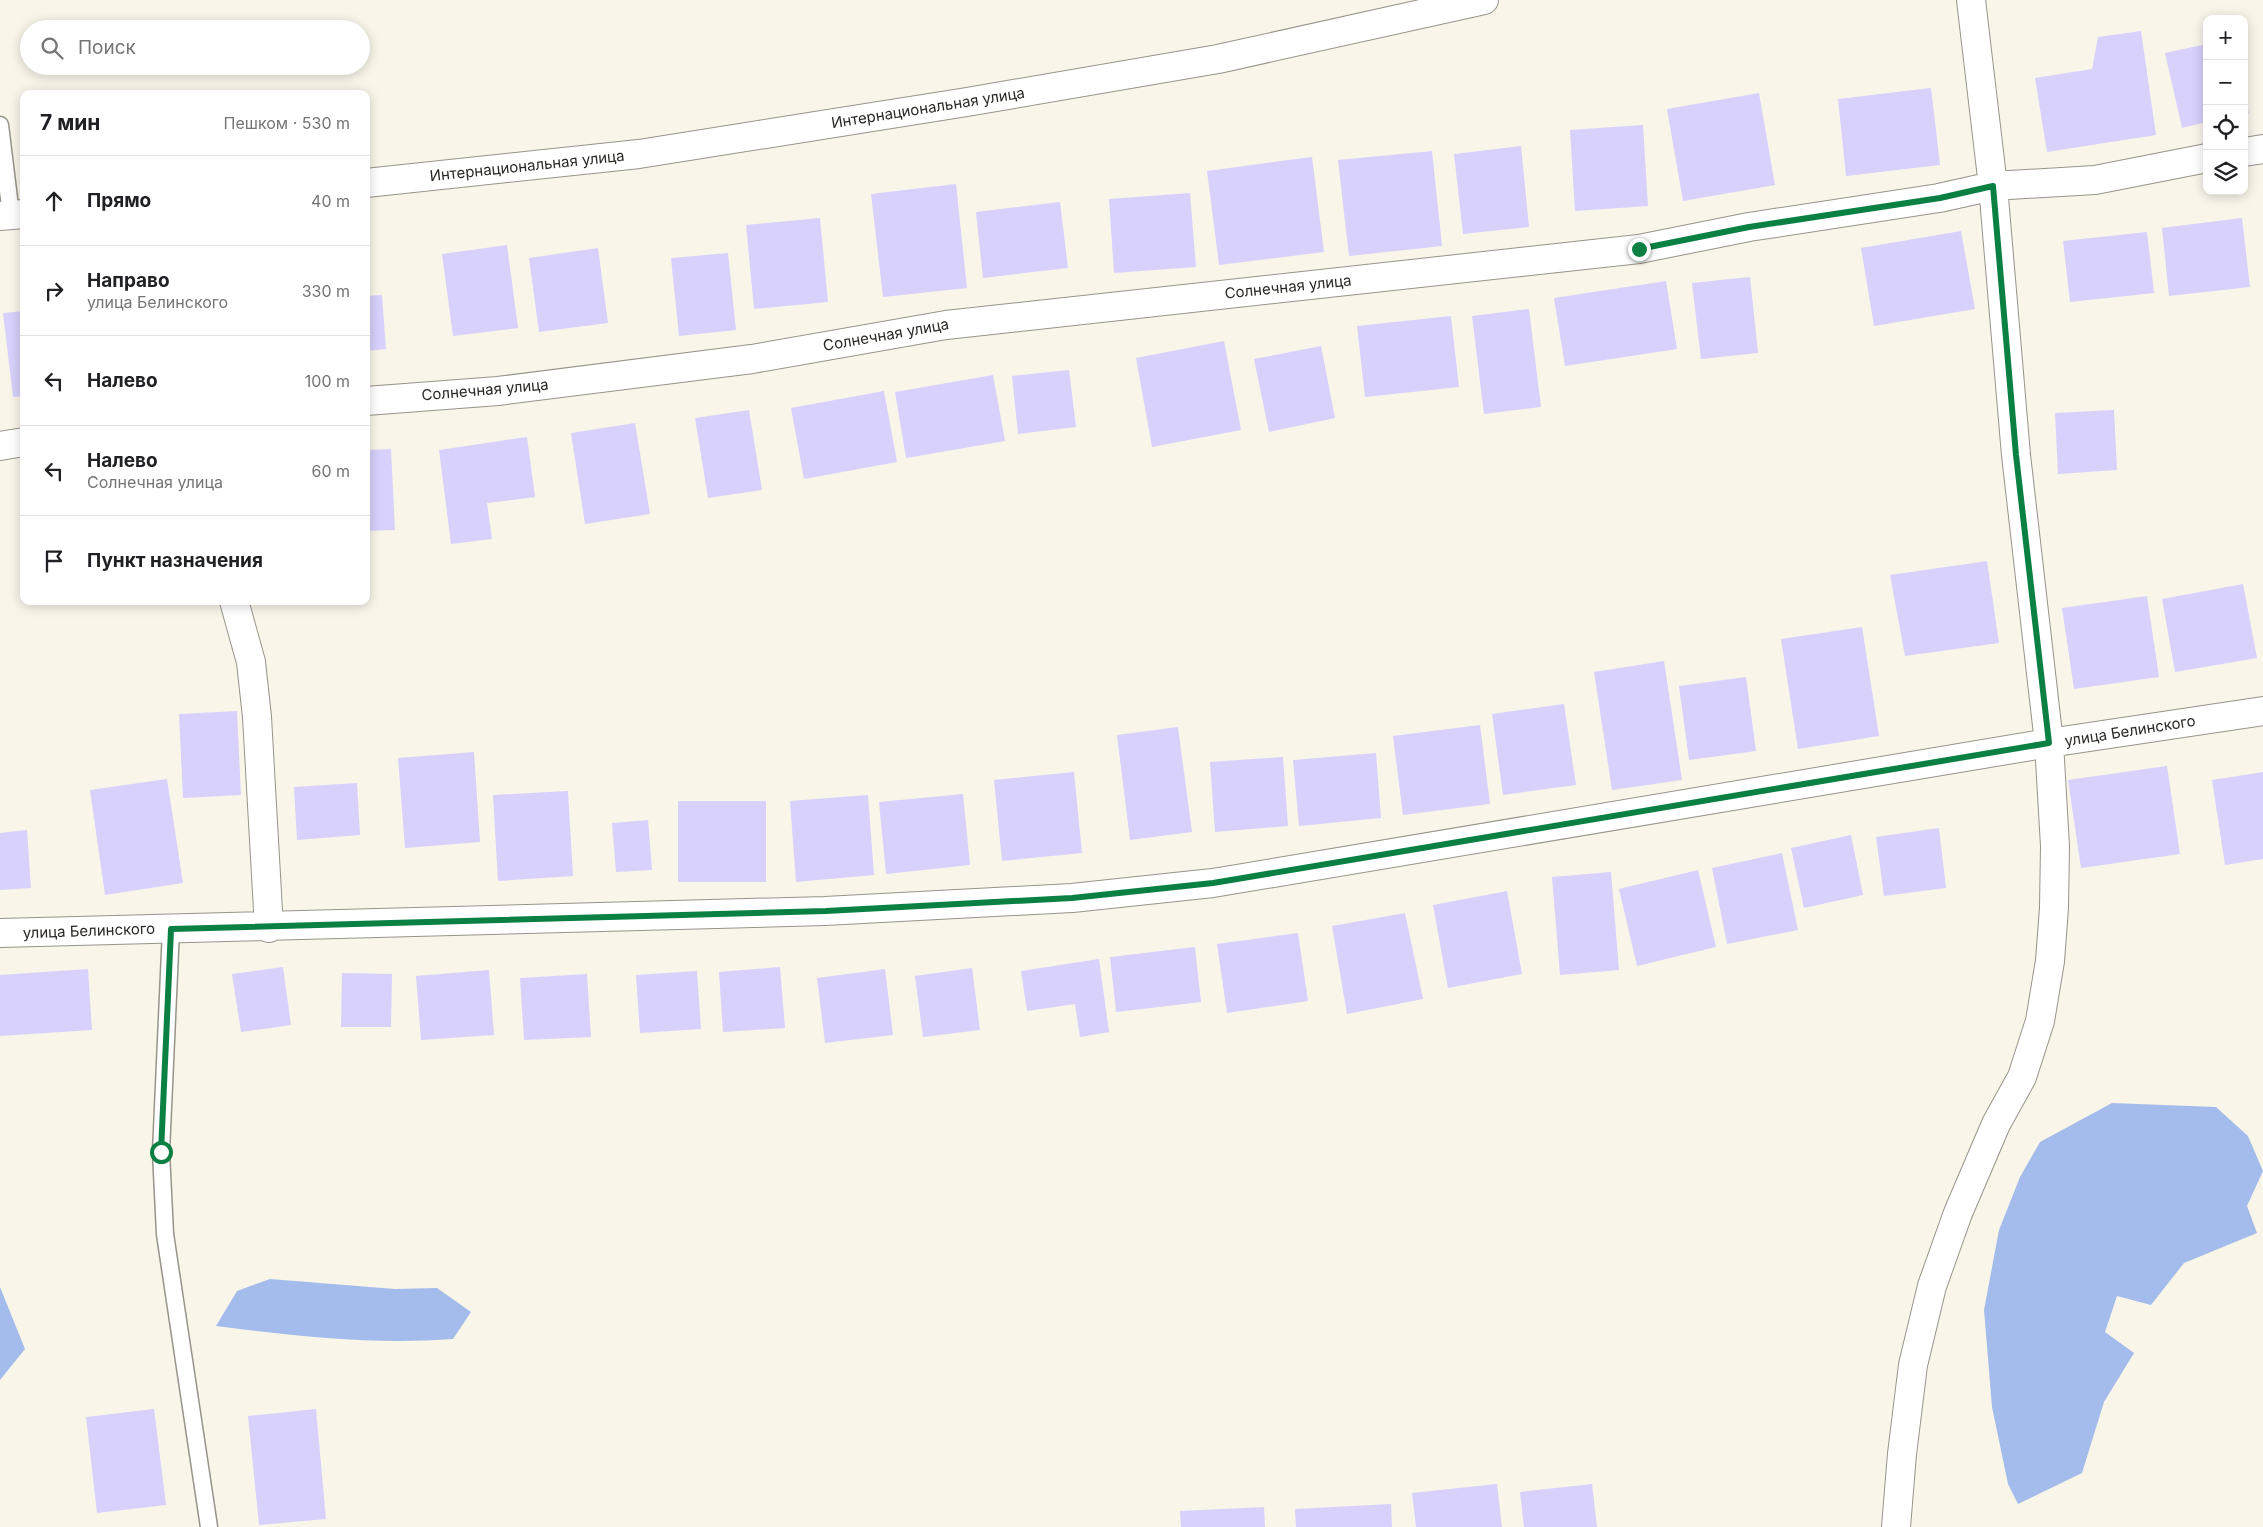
<!DOCTYPE html>
<html lang="ru">
<meta charset="utf-8">
<style>
:root{--surface:#fff;--page:#f6f6f6;--text:#202124;--muted:#757577;--line:#e0e0e0}
body{margin:0;font-family:Inter,sans-serif;background:var(--page);color:var(--text)}
.controls{position:absolute;right:15px;top:15px;display:grid;overflow:hidden;border-radius:10px;box-shadow:0 2px 12px #0003}
.controls button{width:45px;height:45px;display:grid;place-items:center;padding:0;border:0;border-bottom:1px solid var(--line);background:var(--surface);color:var(--text);font:25px sans-serif}
.stop{position:absolute;width:15px;height:15px;margin:-11px;border:4px solid #0b8043;border-radius:50%;background:#fff}
.stop.end{background:#0b8043;border-color:#fff;box-shadow:0 1px 5px #0008}
.list{margin:0;padding:0;list-style:none}
h2{display:flex;justify-content:space-between;align-items:center;height:65px;margin:0;padding:0 20px;font-size:21px}
h2 small{font-size:16px;font-weight:400;color:var(--muted)}
.list li{display:grid;grid-template-columns:32px 1fr auto;gap:15px;align-items:center;box-sizing:border-box;height:90px;padding:0 20px;border-top:1px solid var(--line)}
.list b{display:block;font-size:19px;white-space:nowrap}
.list p{margin:0;font-size:16px;white-space:nowrap;color:var(--muted)}
.list em{font-size:16px;font-style:normal;color:var(--muted)}
.icon{flex:none;width:28px;height:28px;fill:none;stroke:currentColor;stroke-width:2;stroke-linecap:round;stroke-linejoin:round}
.map{position:relative;flex:none;width:2263px;height:1527px;overflow:hidden}
.search{position:absolute;background:var(--surface);box-shadow:0 2px 12px #0003;left:20px;top:20px;width:350px;height:55px;display:flex;align-items:center;gap:12px;box-sizing:border-box;padding:0 18px;border-radius:28px;color:var(--muted);font-size:19px}
.panel{position:absolute;background:var(--surface);box-shadow:0 2px 12px #0003;left:20px;top:90px;width:350px;height:515px;border-radius:10px}
.map>svg:first-child{display:block}
.water{fill:#a4bceb}
.building{fill:#d7d1fb}
.lines{fill:none;stroke-linecap:round;stroke-linejoin:round}
.service-casing{stroke:#979489;stroke-width:19}
.minor-casing{stroke:#979489;stroke-width:30}
.secondary-casing{stroke:#979489;stroke-width:30}
.service{stroke:#fff;stroke-width:16}
.minor{stroke:#fff;stroke-width:28}
.secondary{stroke:#fff;stroke-width:28}
.route{stroke:#0b8043;stroke-width:6}
.labels{text-anchor:middle;stroke-width:5;stroke-linejoin:round;paint-order:stroke}
.street-label{font-size:15px;fill:#2a2824;stroke:#fff}
</style>
<div class="map">
<svg width="2263" height="1527" viewBox="0 0 2263 1527">
<rect width="100%" height="100%" fill="#f9f5e9"/>
<path class="water" d="M2112,1103L2216,1107L2248,1136L2263,1171L2247,1206L2257,1233L2184,1263L2151,1305L2117,1296L2105,1332L2134,1353L2104,1402L2082,1473L2018,1504L2008,1484L1992,1407L1984,1310L1999,1230L2020,1177L2040,1142Z
M270,1279L395,1289L437,1288L471,1312L453,1339C374,1345 294,1336 216,1326L237,1291Z
M0,1287L25,1349L0,1380Z"/>
<path class="building" d="M2141,31L2156,135L2047,152L2035,78L2092,69L2098,37Z
M2207,44V122L2182,128L2165,53Z
M1931,88L1940,165L1846,176L1838,99Z
M1759,93L1775,185L1683,201L1667,109Z
M2244,97L2249,113L2244,114Z
M1643,125L1648,206L1575,211L1570,130Z
M1521,146L1529,227L1463,234L1454,154Z
M1432,151L1442,246L1349,256L1338,160Z
M1312,157L1324,252L1219,265L1207,171Z
M956,184L967,288L883,297L871,194Z
M1190,193L1196,267L1114,273L1109,199Z
M1060,202L1068,268L983,278L976,212Z
M820,218L828,302L754,309L746,225Z
M2242,218L2250,287L2169,296L2162,228Z
M1961,231L1975,309L1874,326L1861,248Z
M2147,232L2154,293L2070,302L2063,241Z
M507,245L518,328L453,336L442,254Z
M598,248L608,323L539,332L529,258Z
M728,253L736,330L679,336L671,258Z
M1750,277L1758,353L1701,359L1692,283Z
M1666,281L1677,349L1565,366L1554,298Z
M382,295L386,349L366,351V296Z
M1529,309L1541,407L1484,414L1472,316Z
M24,311V396L13,397L3,313Z
M1451,316L1459,387L1365,397L1357,326Z
M1224,341L1241,430L1152,447L1136,358Z
M1321,346L1335,418L1269,432L1254,359Z
M1069,370L1076,427L1018,434L1012,376Z
M993,375L1005,441L906,458L895,392Z
M884,391L897,462L804,479L791,408Z
M749,410L762,490L708,498L695,418Z
M2114,410L2117,470L2058,474L2055,413Z
M635,423L650,514L585,524L571,433Z
M527,437L535,497L487,503L492,539L451,544L439,450Z
M391,449L395,530L366,531V450Z
M1987,561L1999,643L1905,656L1890,575Z
M2243,584L2257,658L2175,672L2162,599Z
M2147,596L2159,677L2074,689L2062,608Z
M1862,627L1879,736L1798,749L1781,639Z
M1664,661L1682,780L1612,790L1594,672Z
M1746,677L1756,751L1689,760L1679,686Z
M1564,704L1576,785L1503,795L1492,714Z
M237,711L241,795L183,798L179,714Z
M1480,725L1490,804L1403,815L1393,736Z
M1178,727L1192,832L1130,840L1117,735Z
M474,752L480,842L405,848L398,758Z
M1376,753L1381,818L1299,826L1293,760Z
M1283,757L1288,826L1215,832L1210,762Z
M2167,766L2180,854L2081,868L2068,780Z
M1074,772L1082,853L1002,861L994,780Z
M2263,772V859L2225,865L2212,780Z
M167,779L183,883L105,895L90,790Z
M357,783L360,835L297,840L294,787Z
M568,791L573,876L498,881L493,795Z
M963,794L970,865L886,874L879,802Z
M868,795L874,875L796,882L790,801Z
M678,801H766V882H678Z
M648,820L652,870L616,872L612,823Z
M1939,828L1946,888L1884,896L1876,837Z
M27,830L31,888L0,890V833Z
M1851,835L1863,895L1804,908L1791,848Z
M1782,853L1798,930L1727,944L1712,868Z
M1698,870L1716,947L1637,966L1619,889Z
M1611,872L1619,970L1560,975L1552,877Z
M1507,891L1522,974L1448,988L1433,905Z
M1405,913L1423,999L1347,1014L1332,926Z
M1298,933L1308,1001L1227,1013L1217,944Z
M1195,947L1201,1002L1116,1012L1110,957Z
M1099,959L1109,1032L1080,1037L1075,1004L1027,1011L1021,971Z
M283,967L291,1025L241,1032L232,974Z
M780,967L785,1028L723,1032L719,972Z
M972,968L980,1030L923,1037L915,976Z
M88,969L92,1030L0,1036V975Z
M885,969L893,1035L825,1043L817,978Z
M489,970L494,1035L421,1040L416,976Z
M697,971L701,1029L640,1033L636,975Z
M342,973L392,974L391,1027H341Z
M587,974L591,1037L524,1040L520,978Z
M154,1409L166,1505L97,1513L86,1417Z
M316,1409L326,1519L259,1525L248,1416Z
M1497,1484L1502,1527H1416L1412,1493Z
M1592,1484L1597,1527H1524L1520,1492Z
M1391,1504L1392,1527H1296L1295,1509Z
M1264,1507L1265,1527H1181L1180,1511Z"/>
<g class="lines">
<defs>
<path id="service" d="M0,125L11,215
M171,929L161,1152L165,1234L209,1527"/>
<path id="minor" d="M2244,152L2263,149
M366,401L498,391L752,359L946,325L1639,249L1749,227L1939,198L1993,186L2095,180L2207,158
M0,446L24,442
M234,601L251,662L257,717L269,928
M0,933L825,911L1072,898L1213,883L2049,743L2263,711
M1896,1527L1902,1454L1913,1365L1932,1286L1958,1213L1996,1124L2022,1077L2040,1021L2050,961L2054,908L2055,846L2049,743L2016,455L1993,186L1971,0"/>
<path id="secondary" d="M366,183L639,154L967,102L1218,59L1484,0
M0,216L24,214"/>
</defs>
<use href="#service" class="service-casing"/>
<use href="#minor" class="minor-casing"/>
<use href="#secondary" class="secondary-casing"/>
<use href="#service" class="service"/>
<use href="#minor" class="minor"/>
<use href="#secondary" class="secondary"/>
</g>
<g class="lines">
<path class="route" d="M161,1152L171,929L826,911L1072,898L1213,883L2049,743L2016,455L1993,186L1940,198L1749,227L1639,249"/>
</g>
<g class="labels">
<g class="street-label">
<text transform="translate(928 108) rotate(-9)" y="5">Интернациональная улица</text>
<text transform="translate(527 166) rotate(-6)" y="5">Интернациональная улица</text>
<text transform="translate(1288 287) rotate(-6)" y="5">Солнечная улица</text>
<text transform="translate(886 335) rotate(-10)" y="5">Солнечная улица</text>
<text transform="translate(485 390) rotate(-5)" y="5">Солнечная улица</text>
<text transform="translate(2130 731) rotate(-9)" y="5">улица Белинского</text>
<text transform="translate(89 931) rotate(-2)" y="5">улица Белинского</text>
</g>
</g>
</svg>
<div class="controls">
<button>+</button>
<button>−</button>
<button><svg class="icon" aria-label="locate" viewBox="0 0 24 24"><circle cx="12" cy="12" r="6"/><path d="M12 2v4M12 18v4M2 12h4M18 12h4"/></svg></button>
<button><svg class="icon" aria-label="layers" viewBox="0 0 24 24"><path d="M12 4l9 5-9 5-9-5zM3 14l9 5 9-5"/></svg></button>
</div>
<div class="stop" style="left:161px;top:1152px"></div>
<div class="stop end" style="left:1639px;top:249px"></div>
<div class="search"><svg class="icon" aria-label="search" viewBox="0 0 24 24"><circle cx="10" cy="10" r="6"/><path d="M15 15l6 6"/></svg>Поиск</div>
<section class="panel">
<h2>7 мин<small>Пешком · 530 m</small></h2>
<ul class="list">
<li><svg class="icon" aria-label="ahead" viewBox="0 0 24 24"><path d="M12 20V5M6 11l6-6 6 6"/></svg><div><b>Прямо</b></div><em>40 m</em></li>
<li><svg class="icon" aria-label="right" viewBox="0 0 24 24"><path d="M7 20v-9h11M14 6l5 5-5 5"/></svg><div><b>Направо</b><p>улица Белинского</p></div><em>330 m</em></li>
<li><svg class="icon" aria-label="left" viewBox="0 0 24 24"><path d="M17 20v-9H6M10 6l-5 5 5 5"/></svg><div><b>Налево</b></div><em>100 m</em></li>
<li><svg class="icon" aria-label="left" viewBox="0 0 24 24"><path d="M17 20v-9H6M10 6l-5 5 5 5"/></svg><div><b>Налево</b><p>Солнечная улица</p></div><em>60 m</em></li>
<li><svg class="icon" aria-label="arrive" viewBox="0 0 24 24"><path d="M6 21V4h12l-3 4 3 4H6"/></svg><div><b>Пункт назначения</b></div></li>
</ul>
</section>
</div>
